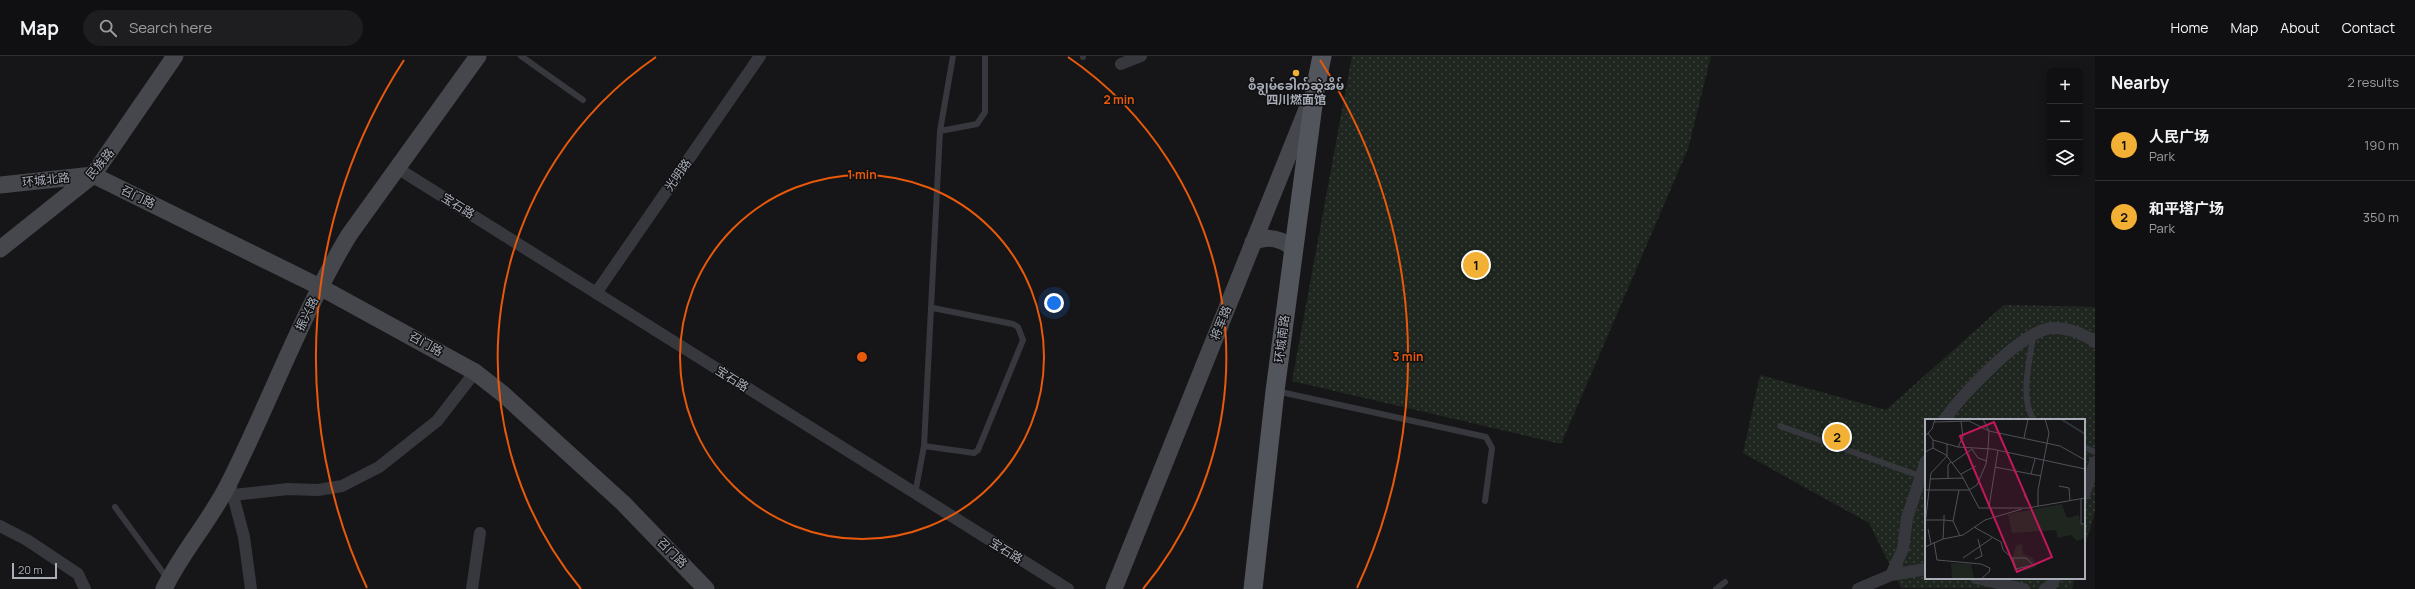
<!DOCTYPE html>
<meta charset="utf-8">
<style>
:root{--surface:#101012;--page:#1e1e20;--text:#f1f3f6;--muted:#9c9d9f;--line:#303032;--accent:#f2b134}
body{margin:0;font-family:Manrope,"Noto Sans SC","Noto Sans Myanmar",sans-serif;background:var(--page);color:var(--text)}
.controls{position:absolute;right:12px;top:12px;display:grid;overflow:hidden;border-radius:6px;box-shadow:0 2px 10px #0003}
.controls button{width:36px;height:36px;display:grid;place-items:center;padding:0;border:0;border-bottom:1px solid var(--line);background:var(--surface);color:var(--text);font:20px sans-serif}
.scale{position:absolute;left:12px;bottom:10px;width:45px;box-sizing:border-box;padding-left:4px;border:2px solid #a8adb8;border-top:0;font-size:11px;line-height:14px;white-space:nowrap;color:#a8adb8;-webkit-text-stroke:3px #111113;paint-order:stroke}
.you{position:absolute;left:1054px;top:247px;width:14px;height:14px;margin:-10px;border:3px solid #fff;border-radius:50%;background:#1a73e8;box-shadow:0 0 0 6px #1a73e833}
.badge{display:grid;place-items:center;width:26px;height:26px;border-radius:50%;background:var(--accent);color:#111;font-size:13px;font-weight:700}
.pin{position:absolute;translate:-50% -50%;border:2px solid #fff;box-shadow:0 1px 4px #0006}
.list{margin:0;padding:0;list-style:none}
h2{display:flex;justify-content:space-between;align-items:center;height:52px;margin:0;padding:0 16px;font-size:17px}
h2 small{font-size:13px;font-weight:400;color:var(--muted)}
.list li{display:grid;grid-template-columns:26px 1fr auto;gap:12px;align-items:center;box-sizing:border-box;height:72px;padding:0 16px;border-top:1px solid var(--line)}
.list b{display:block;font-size:15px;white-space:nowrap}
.list p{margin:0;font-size:13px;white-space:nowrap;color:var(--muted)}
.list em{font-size:13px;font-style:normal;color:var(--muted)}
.icon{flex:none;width:22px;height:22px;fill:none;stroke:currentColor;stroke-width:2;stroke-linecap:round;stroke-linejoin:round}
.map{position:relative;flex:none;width:2095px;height:533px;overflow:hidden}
header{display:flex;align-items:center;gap:24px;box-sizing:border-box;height:56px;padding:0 20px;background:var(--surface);border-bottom:1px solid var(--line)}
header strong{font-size:19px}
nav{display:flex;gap:22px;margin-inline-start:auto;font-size:14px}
.search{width:280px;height:36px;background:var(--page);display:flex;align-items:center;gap:10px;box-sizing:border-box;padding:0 14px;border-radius:22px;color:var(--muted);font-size:15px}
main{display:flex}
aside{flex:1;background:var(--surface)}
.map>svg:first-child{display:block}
.park{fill:url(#park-dots)}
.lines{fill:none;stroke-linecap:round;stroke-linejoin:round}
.service{stroke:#37383d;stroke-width:6}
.minor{stroke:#37383d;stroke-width:12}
.secondary{stroke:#45474d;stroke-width:17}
.primary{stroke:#53555c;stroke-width:19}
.ring{fill:none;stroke:#e8590c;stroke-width:2}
.poi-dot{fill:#f2b134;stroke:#111113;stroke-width:1.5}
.labels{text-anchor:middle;stroke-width:3;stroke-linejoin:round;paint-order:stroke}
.poi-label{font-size:12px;font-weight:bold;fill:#a8adb8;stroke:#111113}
.street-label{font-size:12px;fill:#a8adb8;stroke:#111113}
.inset-river{fill:none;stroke:#2c353c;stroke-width:2}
.inset-road{fill:none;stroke:#505258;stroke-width:1}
.view{fill:#c2185b;fill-opacity:0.15;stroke:#c2185b;stroke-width:2}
.inset-edge{fill:none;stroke:#a8adb8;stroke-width:2}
.centre{fill:#e8590c;stroke:#111113;stroke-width:2}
.ring-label{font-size:12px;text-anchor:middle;font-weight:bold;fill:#e8590c;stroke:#111113;stroke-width:3;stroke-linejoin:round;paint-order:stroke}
</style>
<header>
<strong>Map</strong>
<div class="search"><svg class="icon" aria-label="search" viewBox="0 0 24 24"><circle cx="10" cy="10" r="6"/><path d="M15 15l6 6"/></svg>Search here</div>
<nav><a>Home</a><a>Map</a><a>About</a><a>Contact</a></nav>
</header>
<main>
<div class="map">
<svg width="2095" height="533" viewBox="0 0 2095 533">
<defs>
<pattern id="park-dots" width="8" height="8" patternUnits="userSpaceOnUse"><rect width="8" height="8" fill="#1e261f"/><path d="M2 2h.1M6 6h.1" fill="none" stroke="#3c433d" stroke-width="1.8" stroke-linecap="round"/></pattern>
</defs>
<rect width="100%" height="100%" fill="#161618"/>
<path class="park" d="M1352,0H1711L1688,93L1561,388L1292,325Z
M2004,249L2095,251V456L2084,493V364H1926V522H2075L2072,533L1901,532L1869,467L1743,397L1760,319L1886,354Z"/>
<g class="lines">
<path class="service" d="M521,0L583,44
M1083,0V1
M940,75L977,68L985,56V0
M2033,280C2030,305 2019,342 2034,364
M1276,335L1486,381L1492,392L1485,445
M1780,370L1920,420
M924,390L974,397L978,394L1023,284L1018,271L1013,268L933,252
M2084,391L2095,396
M915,438L924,390L940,75L953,0
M115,451L167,522
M1716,533L1725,526"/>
<path class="minor" d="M1121,8L1141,0
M397,112L1068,533
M596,237L760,0
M1944,364C1962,339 2021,275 2052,272C2061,272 2071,274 2079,277C2084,280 2091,282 2095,286
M231,432L244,481L251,533
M234,439L288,433L318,434L342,430L379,411L437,365L475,316
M2084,439L2095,406
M0,470L27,484L78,518L85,533
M1891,519L1903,493L1907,462L1926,405
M1976,522L2024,533
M472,533L480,477
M1858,533L1891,519L1926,513
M2045,533L2051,530L2055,522"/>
<path class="secondary" d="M0,129L93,119L320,231L475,316L503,338L623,447L706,533
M1253,186C1268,179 1280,182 1293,192
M0,193L93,119L175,0
M164,533C182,495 212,463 230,425C271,343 302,257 349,179L478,0
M1114,533L1309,48"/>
<path class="primary" d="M1253,533L1275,335L1315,34L1322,0"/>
</g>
<g class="ring">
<circle cx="862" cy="301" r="182"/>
<path d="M581 533A364 364 0 0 1 656 1M1068 1A364 364 0 0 1 1143 533"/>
<path d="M367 532A546 546 0 0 1 404 4M1320 4A546 546 0 0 1 1357 532"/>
</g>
<circle class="poi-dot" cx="1296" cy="17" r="4"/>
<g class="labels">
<g class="poi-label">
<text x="1296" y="34">စီချွမ်ခေါက်ဆွဲအိမ်<tspan x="1296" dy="14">四川燃面馆</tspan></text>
</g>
<g class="street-label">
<text transform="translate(100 108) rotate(-50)" y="4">民族路</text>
<text transform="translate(678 119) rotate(-55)" y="4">光明路</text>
<text transform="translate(46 124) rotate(-6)" y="4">环城北路</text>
<text transform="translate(138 141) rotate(26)" y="4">召门路</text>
<text transform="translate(458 150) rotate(32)" y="4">宝石路</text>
<text transform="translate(307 258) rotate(-64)" y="4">振兴路</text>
<text transform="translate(1221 267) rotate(-68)" y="4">将军路</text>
<text transform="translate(1282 283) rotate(-83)" y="4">环城南路</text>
<text transform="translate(426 288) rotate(29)" y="4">召门路</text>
<text transform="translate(732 323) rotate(32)" y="4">宝石路</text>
<text transform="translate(1006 495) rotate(32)" y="4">宝石路</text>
<text transform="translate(672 497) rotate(45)" y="4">召门路</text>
</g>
</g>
<g transform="translate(1925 363)">
<rect width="160" height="160" fill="#161618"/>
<path d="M137,85L142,99L154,96L155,104L160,107V119L152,122L146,116L133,119L131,111L87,114L83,95ZM97,125L98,135L108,139L111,147L107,150L89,152L87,140L91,127ZM26,144L46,145L49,160H27Z" fill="#1e261f"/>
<path class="inset-river" d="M136,0L160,15"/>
<path class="inset-road" d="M9,3L44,2L64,12L135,27L160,41M3,14L8,21V29M0,17L7,10L10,0M99,19L103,0M8,21L33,28L67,30L160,50M33,28L38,18L36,2M47,30L53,39L62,42M0,33L8,29L21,36L37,57L54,89H103L160,79M27,44L47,30M70,48L116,57M36,55L51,47M106,55L110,40M5,60L38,59M23,60V46L26,43M134,67L144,69L145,81M0,71H44L52,66L61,45L63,30L64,12L58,0M34,71L28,102L35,117M99,76L106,88M156,80V105H160M113,87V71L124,14L120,0M64,88L73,31M19,96V101L28,102M0,101H19M0,106L6,54L22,37V25M49,108L76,123L78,131L88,140L91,150L108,146L101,139H87M3,110L6,125M18,120L19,101M9,123L12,141L56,145L65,149L64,153L56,160M0,128L18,120L38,116L60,101L97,90M38,139L67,119M50,140L57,137L53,120"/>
<path class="view" d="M69,3L127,138L92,153L35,17Z"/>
<rect width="160" height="160" class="inset-edge"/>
</g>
<circle cx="862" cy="301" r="6" class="centre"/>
<g class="ring-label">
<text x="1119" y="48">2 min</text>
<text x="862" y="123">1 min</text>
<text x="1408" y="305">3 min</text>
</g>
</svg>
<div class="controls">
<button>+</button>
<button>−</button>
<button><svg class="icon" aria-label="layers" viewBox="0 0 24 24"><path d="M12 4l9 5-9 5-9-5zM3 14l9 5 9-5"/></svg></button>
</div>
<div class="scale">20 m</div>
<div class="you"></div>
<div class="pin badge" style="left:1476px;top:209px">1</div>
<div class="pin badge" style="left:1837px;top:381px">2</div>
</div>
<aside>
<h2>Nearby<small>2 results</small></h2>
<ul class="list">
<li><span class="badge">1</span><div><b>人民广场</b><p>Park</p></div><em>190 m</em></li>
<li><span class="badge">2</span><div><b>和平塔广场</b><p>Park</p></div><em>350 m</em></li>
</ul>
</aside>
</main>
